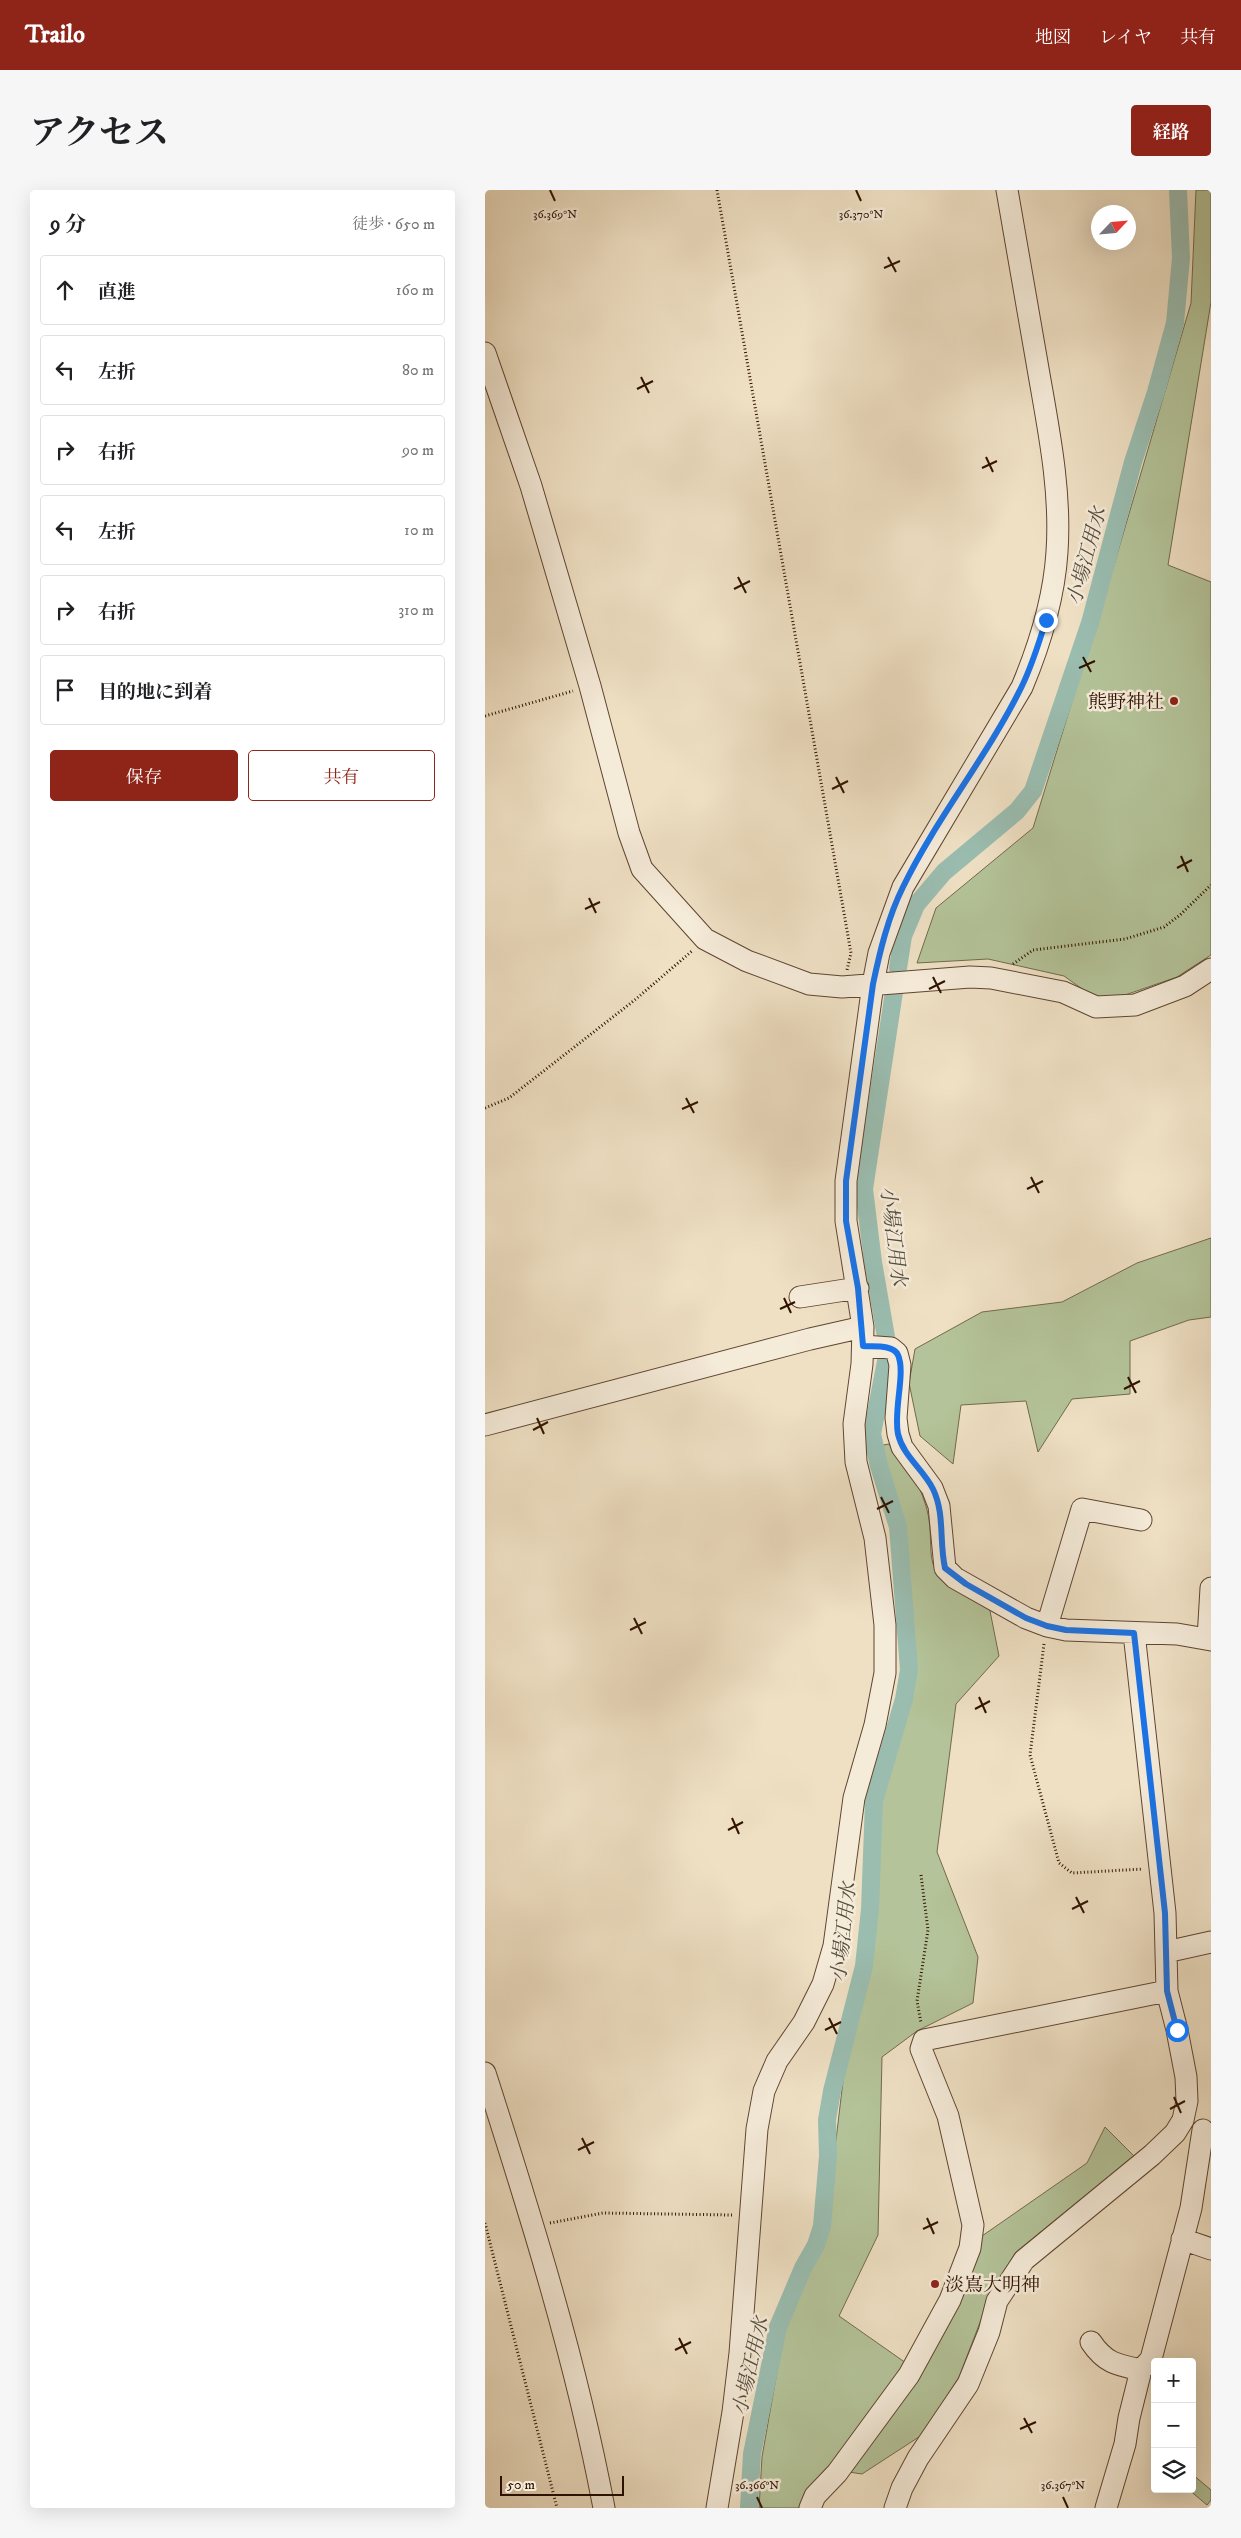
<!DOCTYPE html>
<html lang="ja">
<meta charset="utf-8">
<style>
:root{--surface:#fff;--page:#f6f6f6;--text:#202124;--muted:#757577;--line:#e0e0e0;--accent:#8f2418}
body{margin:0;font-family:"IM FELL DW Pica","Noto Serif JP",serif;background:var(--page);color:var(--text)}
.controls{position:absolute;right:15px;bottom:15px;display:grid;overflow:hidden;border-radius:5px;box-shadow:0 5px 20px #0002}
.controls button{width:45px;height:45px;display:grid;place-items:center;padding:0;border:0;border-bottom:1px solid var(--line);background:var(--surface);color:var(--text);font:25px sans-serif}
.compass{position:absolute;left:606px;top:15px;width:45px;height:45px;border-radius:50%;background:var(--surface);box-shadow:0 5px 20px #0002;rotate:64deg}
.scale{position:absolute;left:15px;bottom:12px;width:124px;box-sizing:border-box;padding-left:5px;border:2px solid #2f1100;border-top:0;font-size:14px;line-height:18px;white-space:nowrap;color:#2f1100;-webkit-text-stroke:4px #f5ebd9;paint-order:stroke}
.stop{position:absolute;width:15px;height:15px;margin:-11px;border:4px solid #1a73e8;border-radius:50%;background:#fff}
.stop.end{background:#1a73e8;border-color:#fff;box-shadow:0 1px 5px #0008}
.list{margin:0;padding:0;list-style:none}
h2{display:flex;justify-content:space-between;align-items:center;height:65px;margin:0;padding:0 20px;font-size:21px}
h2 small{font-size:16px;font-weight:400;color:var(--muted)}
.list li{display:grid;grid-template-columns:32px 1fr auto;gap:15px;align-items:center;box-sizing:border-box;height:70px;margin:0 10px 10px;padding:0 10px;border:1px solid var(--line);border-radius:5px}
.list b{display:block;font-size:19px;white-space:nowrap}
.list em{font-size:16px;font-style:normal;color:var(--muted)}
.actions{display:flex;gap:10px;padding:15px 20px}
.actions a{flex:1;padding:11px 0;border:1px solid var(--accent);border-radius:5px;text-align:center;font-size:18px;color:var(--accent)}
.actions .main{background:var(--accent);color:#fff}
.icon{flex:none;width:28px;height:28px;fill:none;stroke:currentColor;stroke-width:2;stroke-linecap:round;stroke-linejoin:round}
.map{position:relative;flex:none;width:726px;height:2318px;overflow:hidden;border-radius:5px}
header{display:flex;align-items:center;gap:30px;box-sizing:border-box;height:70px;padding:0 25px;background:var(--accent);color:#fff}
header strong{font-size:24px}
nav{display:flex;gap:28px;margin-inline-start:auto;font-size:18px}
.intro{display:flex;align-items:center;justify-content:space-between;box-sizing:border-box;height:120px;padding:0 30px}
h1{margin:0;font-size:35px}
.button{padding:12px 22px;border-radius:5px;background:var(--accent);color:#fff;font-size:18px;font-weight:700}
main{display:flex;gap:30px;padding:0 30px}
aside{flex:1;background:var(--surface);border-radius:5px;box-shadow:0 5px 20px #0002}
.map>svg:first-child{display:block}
.green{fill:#b4c399;stroke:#726a4c}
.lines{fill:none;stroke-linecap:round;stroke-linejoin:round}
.canal{stroke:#9abdb0;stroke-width:18}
.minor-casing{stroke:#5f4531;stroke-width:23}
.path{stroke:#2f1100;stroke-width:3;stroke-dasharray:1 2.5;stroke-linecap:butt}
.minor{stroke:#f5ebd9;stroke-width:21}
.route{stroke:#1a73e8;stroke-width:6}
.ticks{fill:none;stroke:#2f1100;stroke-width:2}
.poi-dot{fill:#8f2418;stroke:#f5ebd9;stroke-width:2}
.labels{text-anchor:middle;stroke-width:5;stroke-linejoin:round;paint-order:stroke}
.poi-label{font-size:19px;fill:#2f1100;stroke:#f5ebd9;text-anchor:end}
.water-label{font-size:20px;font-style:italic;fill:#544d3e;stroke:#f5ebd9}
.ticks-label{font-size:12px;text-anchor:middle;fill:#2f1100;stroke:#f5ebd9;stroke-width:5;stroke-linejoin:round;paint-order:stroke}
</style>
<header>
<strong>Trailo</strong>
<nav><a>地図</a><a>レイヤ</a><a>共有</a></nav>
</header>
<div class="intro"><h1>アクセス</h1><a class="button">経路</a></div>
<main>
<aside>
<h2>9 分<small>徒歩 · 650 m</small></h2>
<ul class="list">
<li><svg class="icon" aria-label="ahead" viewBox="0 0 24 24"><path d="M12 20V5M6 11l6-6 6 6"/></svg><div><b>直進</b></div><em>160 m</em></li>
<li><svg class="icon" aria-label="left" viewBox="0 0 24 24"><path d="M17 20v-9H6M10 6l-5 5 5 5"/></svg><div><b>左折</b></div><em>80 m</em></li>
<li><svg class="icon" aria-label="right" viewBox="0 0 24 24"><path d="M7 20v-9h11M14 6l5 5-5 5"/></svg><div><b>右折</b></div><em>90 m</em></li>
<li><svg class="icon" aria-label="left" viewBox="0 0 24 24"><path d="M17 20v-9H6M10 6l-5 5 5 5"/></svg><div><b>左折</b></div><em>10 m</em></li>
<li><svg class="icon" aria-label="right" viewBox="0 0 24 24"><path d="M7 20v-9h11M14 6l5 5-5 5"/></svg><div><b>右折</b></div><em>310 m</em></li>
<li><svg class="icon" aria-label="arrive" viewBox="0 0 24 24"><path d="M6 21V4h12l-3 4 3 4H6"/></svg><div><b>目的地に到着</b></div></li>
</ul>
<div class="actions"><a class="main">保存</a><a>共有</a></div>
</aside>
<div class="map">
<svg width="726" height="2318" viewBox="0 0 726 2318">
<rect width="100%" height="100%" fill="#efe0c4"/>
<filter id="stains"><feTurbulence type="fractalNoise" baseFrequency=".004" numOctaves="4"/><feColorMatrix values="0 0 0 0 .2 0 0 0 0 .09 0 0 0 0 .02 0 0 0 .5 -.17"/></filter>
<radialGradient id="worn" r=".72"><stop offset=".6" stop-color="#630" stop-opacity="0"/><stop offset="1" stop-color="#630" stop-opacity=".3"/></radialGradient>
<path class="green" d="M711,0H726V112L683,375L726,392V765L692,787L617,813L579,786L503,769L432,773L451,718L548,638L626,385L706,113Z
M726,1048V1127L704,1130L645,1151V1204L587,1209L553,1262L541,1211L476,1215L468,1274L435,1246L424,1193L430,1159L497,1122L577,1112L652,1073Z
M404,1254C411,1267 422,1276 430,1288C434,1295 437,1305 440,1313C446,1331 445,1344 446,1362C447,1394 480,1404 504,1416L514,1466L471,1514L452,1662L493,1767L488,1813L432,1841L397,1867L393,2045L354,2126L421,2173L321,2318H274L277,2267L299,2142L340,2042L361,1866L382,1775L388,1720L393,1613L425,1510L428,1478L416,1326L401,1287L393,1256Z
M620,1937L649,1966L530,2063L504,2109L474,2187L437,2245L377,2284L364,2282L497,2046L602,1973Z
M707,2284L726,2300V2310L722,2315L703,2299H707Z"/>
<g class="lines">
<path class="canal" d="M413,778L418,746L431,715L459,682L532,621L548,601L605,433L648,272L671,202L690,133L696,68L693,0
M401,1147L388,1072L379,999L409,802
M264,2318L267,2264L293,2137L318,2078L331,2055L337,2036L343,1966L342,1930L347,1901L379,1776L385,1719L389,1611L419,1509L424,1480L413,1337L394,1276L387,1244L402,1166"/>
<defs>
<path id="minor" d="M0,163L46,296L105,496L144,643L157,679L220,749L262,771L324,794L357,797L485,787L506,788L578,802L611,817L650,815L700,796L726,779
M315,1107L373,1098
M378,1156L406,1158L412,1163L415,1175L411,1228L413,1244L417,1257L447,1298L454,1316L460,1378L470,1388L541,1428L562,1436L581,1440L692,1444L726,1450
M0,1235L325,1149L378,1137
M562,1436L597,1319L656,1330
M723,1449L726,1398
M681,1762L726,1752
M0,1883C46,2026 91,2170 119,2318
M697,2049L726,2059
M606,2152C620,2173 632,2175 656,2180
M232,2318L248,2222L255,2163L272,1939L279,1901L292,1871L319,1832L338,1794L349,1756L369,1608L390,1535L400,1483V1435L390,1348L371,1272L369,1234L377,1174L378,1137L361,1031V991L388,794L394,763L418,697L537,497C555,454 569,409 572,362C576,304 565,247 555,190C544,127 533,63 522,0
M325,2318L330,2306L352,2283L424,2185L465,2110L485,2058L488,2035L463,1926L436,1859L439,1850L682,1801
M410,2318L417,2298L433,2268L483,2194L504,2142L512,2111L539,2070L667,1965L690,1943L698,1930L702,1911L701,1887L692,1840L682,1801L680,1723L649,1443
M621,2318L640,2254L644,2228L656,2180L666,2169L706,2018L718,1940"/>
</defs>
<use href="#minor" class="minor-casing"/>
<path class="path" d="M232,0L366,763L362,780
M0,526L88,501
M528,774L548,760L640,749L679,737L695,725L726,695
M0,918L24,908L151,809L207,761
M559,1454L545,1565L574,1673L587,1683L658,1679
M436,1685L443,1740L432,1811L436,1833
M0,2033L72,2318
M65,2033L118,2023L247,2025"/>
<use href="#minor" class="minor"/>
</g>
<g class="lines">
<path class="route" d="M561,430C554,453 547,476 536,498C502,567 452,627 418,697C403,727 395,761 388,794L361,991V1031L373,1098L378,1156C388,1157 408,1154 413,1165C421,1183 408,1221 413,1244C418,1266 438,1279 448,1299C460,1324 454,1351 460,1378L481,1394L541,1428L562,1436L581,1440L649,1443L680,1723L682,1801L692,1840"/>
</g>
<path class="ticks" d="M65,0L70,11M371,0L376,11M403,67L411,82M399,78L415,71M156,187L164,203M152,199L168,191M501,267L508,282M497,278L512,271M253,387L261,403M249,399L265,391M598,467L606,482M594,478L610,471M351,587L359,603M347,599L363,591M696,666L703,682M692,678L707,670M104,708L111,723M100,719L115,712M448,787L456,803M444,799L460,791M201,908L209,923M197,919L213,912M546,987L554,1003M542,999L558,991M299,1108L306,1123M295,1119L310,1112M643,1187L651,1203M639,1199L655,1191M52,1228L59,1244M48,1240L63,1232M396,1307L404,1323M392,1319L408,1311M149,1428L157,1444M145,1440L161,1432M494,1507L501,1523M490,1519L505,1511M247,1628L254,1644M243,1640L258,1632M591,1707L599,1723M587,1719L603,1711M344,1828L352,1844M340,1840L356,1832M689,1907L696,1923M685,1919L700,1911M97,1948L105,1964M93,1960L109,1952M442,2028L449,2044M438,2039L453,2032M194,2148L202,2164M190,2160L206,2152M539,2228L547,2243M535,2239L551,2232M272,2307L277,2318M578,2307L583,2318"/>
<g class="poi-dot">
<circle cx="689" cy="511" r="5"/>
<circle cx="450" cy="2094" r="5"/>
</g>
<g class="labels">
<g class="poi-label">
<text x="679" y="518">熊野神社</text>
<text x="460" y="2101" text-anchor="start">淡嶌大明神</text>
</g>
<g class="water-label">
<text transform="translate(601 366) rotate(-75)" y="7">小場江用水</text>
<text transform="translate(409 1046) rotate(83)" y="7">小場江用水</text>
<text transform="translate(358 1742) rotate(-84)" y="7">小場江用水</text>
<text transform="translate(265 2176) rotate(-77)" y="7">小場江用水</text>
</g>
</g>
<g class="ticks-label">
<text x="70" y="28">36.369°N</text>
<text x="376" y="28">36.370°N</text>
<text x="272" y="2299">36.366°N</text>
<text x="578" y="2299">36.367°N</text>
</g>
<rect width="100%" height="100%" filter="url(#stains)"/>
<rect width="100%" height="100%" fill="url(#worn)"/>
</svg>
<div class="controls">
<button>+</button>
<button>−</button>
<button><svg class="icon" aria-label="layers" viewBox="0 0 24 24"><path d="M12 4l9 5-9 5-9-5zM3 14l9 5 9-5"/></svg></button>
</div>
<svg class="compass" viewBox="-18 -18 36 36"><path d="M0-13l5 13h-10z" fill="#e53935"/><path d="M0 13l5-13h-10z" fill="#757577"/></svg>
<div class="scale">50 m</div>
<div class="stop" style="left:692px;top:1840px"></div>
<div class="stop end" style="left:561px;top:430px"></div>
</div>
</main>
